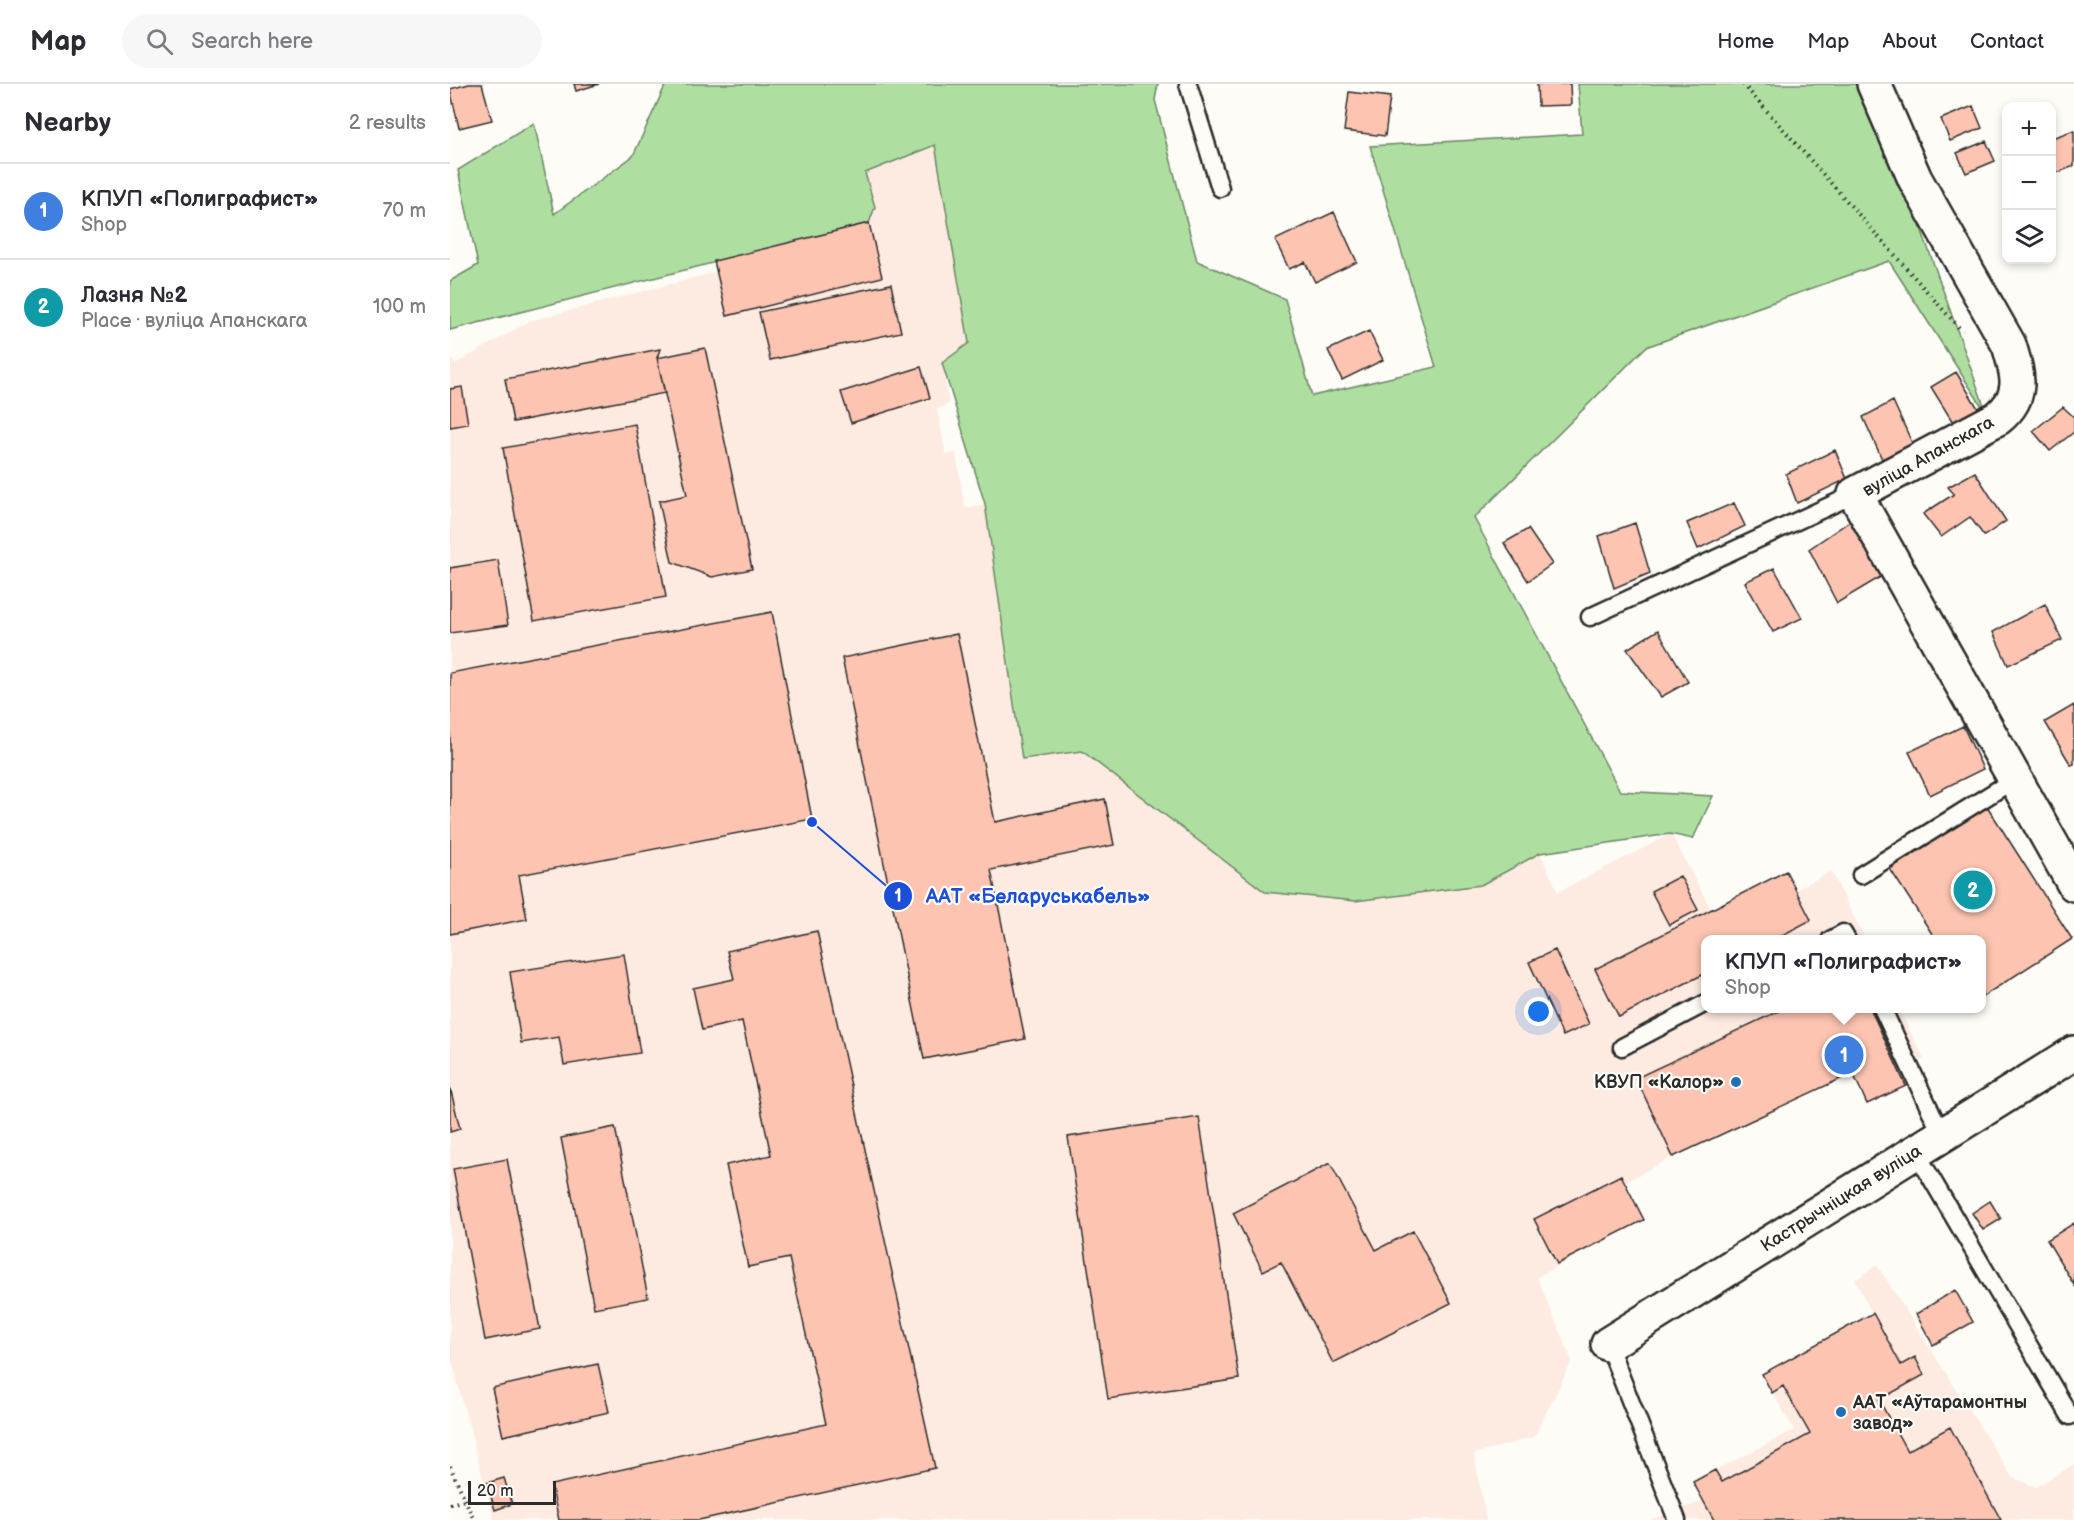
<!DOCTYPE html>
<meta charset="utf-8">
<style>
:root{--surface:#fff;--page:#f7f7f7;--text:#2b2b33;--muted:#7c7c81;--line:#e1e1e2;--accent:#1f6fb2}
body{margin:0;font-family:"Balsamiq Sans",sans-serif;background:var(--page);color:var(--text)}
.controls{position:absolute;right:18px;top:18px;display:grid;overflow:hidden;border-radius:12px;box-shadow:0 3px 9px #0003}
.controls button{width:54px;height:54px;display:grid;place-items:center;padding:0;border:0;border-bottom:2px solid var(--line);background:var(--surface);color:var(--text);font:30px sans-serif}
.scale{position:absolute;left:18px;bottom:15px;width:88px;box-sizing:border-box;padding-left:6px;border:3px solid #2b2b2b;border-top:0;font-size:16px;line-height:21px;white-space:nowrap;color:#2b2b2b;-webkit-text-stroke:4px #fdfcf7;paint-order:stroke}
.you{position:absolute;left:1089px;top:928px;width:21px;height:21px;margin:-15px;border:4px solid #fff;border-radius:50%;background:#1a73e8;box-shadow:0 0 0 9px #1a73e833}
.badge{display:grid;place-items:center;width:39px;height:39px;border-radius:50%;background:var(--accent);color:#fff;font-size:20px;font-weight:700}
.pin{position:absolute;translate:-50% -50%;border:3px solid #fff;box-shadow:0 2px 6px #0006}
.popup{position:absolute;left:1251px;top:851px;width:285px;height:78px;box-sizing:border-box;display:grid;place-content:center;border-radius:12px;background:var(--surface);filter:drop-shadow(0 2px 4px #0005);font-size:20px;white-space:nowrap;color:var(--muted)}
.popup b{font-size:22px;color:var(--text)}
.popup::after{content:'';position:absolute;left:50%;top:100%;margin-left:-12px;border:12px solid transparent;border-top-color:var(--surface)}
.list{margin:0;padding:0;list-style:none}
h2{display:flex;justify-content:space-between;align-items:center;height:78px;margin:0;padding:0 24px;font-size:26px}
h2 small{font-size:20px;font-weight:400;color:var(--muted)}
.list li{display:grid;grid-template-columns:39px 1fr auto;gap:18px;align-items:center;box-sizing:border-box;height:96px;padding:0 24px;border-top:2px solid var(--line)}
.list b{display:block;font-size:22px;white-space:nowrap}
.list p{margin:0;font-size:20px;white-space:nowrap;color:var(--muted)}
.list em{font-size:20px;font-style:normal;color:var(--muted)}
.icon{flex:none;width:33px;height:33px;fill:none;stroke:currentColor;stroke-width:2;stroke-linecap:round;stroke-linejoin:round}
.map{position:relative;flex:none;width:1624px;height:1436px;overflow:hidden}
header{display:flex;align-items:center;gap:36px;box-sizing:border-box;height:84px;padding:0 30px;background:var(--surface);border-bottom:2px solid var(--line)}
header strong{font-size:28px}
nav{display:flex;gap:33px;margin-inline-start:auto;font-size:21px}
.search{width:420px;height:54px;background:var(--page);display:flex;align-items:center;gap:15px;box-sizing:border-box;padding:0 21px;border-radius:33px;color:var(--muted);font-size:22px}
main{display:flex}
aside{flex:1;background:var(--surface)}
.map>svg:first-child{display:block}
.built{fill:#fdebe2}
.green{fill:#aedfa0;stroke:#6c8566;stroke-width:1.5}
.building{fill:#fdc4b2;stroke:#2b2b2b;stroke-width:1.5}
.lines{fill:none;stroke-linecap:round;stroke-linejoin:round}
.service-casing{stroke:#2b2b2b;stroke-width:21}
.minor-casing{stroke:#2b2b2b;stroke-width:38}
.path{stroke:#2b2b2b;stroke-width:4;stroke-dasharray:1.5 4.5;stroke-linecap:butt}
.service{stroke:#fdfcf7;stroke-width:16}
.minor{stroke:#fdfcf7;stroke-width:33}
.poi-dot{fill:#1f6fb2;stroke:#fdfcf7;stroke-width:2}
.labels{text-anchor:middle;stroke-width:4.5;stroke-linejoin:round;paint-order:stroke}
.street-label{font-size:18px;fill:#2b2b2b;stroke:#fdfcf7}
.poi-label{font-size:18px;font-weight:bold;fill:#2b2b2b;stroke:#fdfcf7;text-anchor:end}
.leader{fill:none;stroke:#1d4ed8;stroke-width:2}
.callout-dot{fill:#1d4ed8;stroke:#fdfcf7;stroke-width:2}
.mark-label{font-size:18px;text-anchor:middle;font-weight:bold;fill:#fff}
.callout-label{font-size:20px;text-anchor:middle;font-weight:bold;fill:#1d4ed8;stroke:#fdfcf7;stroke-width:4.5;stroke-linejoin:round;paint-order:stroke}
</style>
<header>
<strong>Map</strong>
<div class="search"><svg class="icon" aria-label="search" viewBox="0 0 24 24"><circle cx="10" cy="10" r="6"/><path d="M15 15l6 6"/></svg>Search here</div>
<nav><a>Home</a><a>Map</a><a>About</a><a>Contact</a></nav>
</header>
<main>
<aside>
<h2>Nearby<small>2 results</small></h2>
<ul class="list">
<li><span class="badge" style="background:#3f7fe0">1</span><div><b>КПУП «Полиграфист»</b><p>Shop</p></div><em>70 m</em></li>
<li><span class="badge" style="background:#0f9aa8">2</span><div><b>Лазня №2</b><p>Place · вуліца Апанскага</p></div><em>100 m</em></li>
</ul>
</aside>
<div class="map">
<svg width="1624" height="1436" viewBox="0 0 1624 1436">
<rect width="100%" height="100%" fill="#fdfcf7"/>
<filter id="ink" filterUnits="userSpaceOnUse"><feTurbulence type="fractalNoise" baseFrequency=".0167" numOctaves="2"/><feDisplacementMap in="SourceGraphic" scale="12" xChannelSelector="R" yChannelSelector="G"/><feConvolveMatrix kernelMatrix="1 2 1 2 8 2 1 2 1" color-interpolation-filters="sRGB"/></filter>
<g filter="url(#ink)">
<path class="built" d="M486,61L519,260L492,279L499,320L487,325L496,370L506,369L515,424L535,420L572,675L632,667L815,808L905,817L1031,801L1090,769L1108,808L1221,750L1261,825L1336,787L1346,806L1381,787L1415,855L1256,856V924L1449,925L1474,975L1448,985L1456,1002L1417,1020L1403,990L1223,1073L1175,1098L1194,1136L1087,1193L1122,1277L1084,1353L1024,1370L1036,1436H44L0,1270V272L5,280L80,237L266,188L425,123L415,89Z
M1427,1181L1562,1393L1586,1403L1624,1380V1436H1200L1253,1417L1243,1398L1344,1346L1312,1290L1422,1229L1405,1196Z"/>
<path class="green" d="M216,0H708L705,16L747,177L835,215L862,312L986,283L920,62L1132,50L1128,0H1417L1457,105L1537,330L1439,177L1196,263L1024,434L1170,707L1263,712L1243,755L1220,750L1090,769L1031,801L905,817L815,808L632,667L572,675L535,420L492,279L519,259L485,61L415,89L425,123L419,139L0,246V197L28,181L8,86L84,39L104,130L183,72Z"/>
<path class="building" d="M19,0H32L42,36L9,44L0,5Z
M124,0H149L126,7Z
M1087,0H1120L1121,21L1088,22Z
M899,8L940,13L935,52L894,47Z
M1523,22L1532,44L1500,57L1491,35Z
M1624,46V82L1602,91V54Z
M1536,57L1545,77L1516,89L1507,69Z
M884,128L907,178L865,198L855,178L839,185L825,156Z
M419,139L432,193L277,232L264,177Z
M441,200L451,248L320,276L309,228Z
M919,247L933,276L892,296L878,266Z
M255,264L302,485L262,493L222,478L209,417L237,411L207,274Z
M210,265L207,274L215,309L63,338L55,295Z
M471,283L480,314L401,339L391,308Z
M1506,288L1529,326L1504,340L1481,303Z
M12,303L18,340L0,343V305Z
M1443,317L1463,361L1432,375L1413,333Z
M1613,323L1624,333V348L1600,367L1583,347Z
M185,340L216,513L84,537L53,364Z
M1385,366L1397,395L1347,419L1336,390Z
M1525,388L1556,437L1534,452L1520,433L1491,453L1473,430L1504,410L1498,403Z
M1284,419L1295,442L1248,465L1237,439Z
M1409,431L1444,485L1387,519L1359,465Z
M1185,439L1200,489L1164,504L1149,452Z
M1078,445L1102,480L1078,497L1054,459Z
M48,476L58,541L0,549V484Z
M1324,484L1352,534L1323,548L1295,498Z
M1595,520L1612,556L1558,581L1543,548Z
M322,528L362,735L69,791L77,835L0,850V589Z
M1208,546L1238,598L1211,613L1177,565Z
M507,550L545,738L655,715L664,761L541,786L575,955L474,975L392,574Z
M1624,621V680L1621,681L1595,638Z
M1513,642L1533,685L1480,711L1459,668Z
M1537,722L1622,855L1532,913V856H1486L1440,785Z
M1336,787L1361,836L1323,856H1256V889L1169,933L1145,885Z
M1230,792L1248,826L1219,841L1201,807Z
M367,847L485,1384L249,1436H109L101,1401L376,1340L339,1174L298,1183L276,1081L321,1071L292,937L252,946L243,904L284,895L277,867Z
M1105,866L1139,940L1113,952L1079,878Z
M174,870L190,969L114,981L109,953L71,959L60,888Z
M1335,924H1420L1456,1002L1417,1020L1403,989L1223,1073L1186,994Z
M0,1003L10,1045L0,1048Z
M749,1033L789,1295L658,1315L618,1053Z
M165,1043L198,1214L144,1224L111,1054Z
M57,1075L90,1245L35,1256L3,1085Z
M880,1079L926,1166L963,1147L1001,1219L883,1279L831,1178L813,1187L783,1129Z
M1171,1091L1194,1136L1107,1180L1084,1135Z
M1540,1117L1551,1135L1533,1146L1522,1129Z
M1624,1139V1201L1597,1156Z
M1505,1206L1523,1238L1483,1261L1466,1230Z
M1423,1229L1451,1281L1465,1273L1474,1291L1429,1316L1457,1367L1500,1343L1551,1436H1264L1243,1398L1265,1386L1272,1398L1360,1350L1333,1302L1322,1309L1312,1290Z
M148,1280L159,1328L53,1352L42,1304Z
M54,1394L62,1420L45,1426L37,1399Z"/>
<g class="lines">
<defs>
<path id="service" d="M738,0L770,104
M1140,533L1405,410
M1411,791L1565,695
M1380,856L1393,849L1397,856
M1432,924L1492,1051
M1172,963L1256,919
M1466,1068L1620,1332
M1158,1260L1227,1436"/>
<path id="minor" d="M1424,0L1465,95L1559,261C1568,291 1575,312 1548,334L1405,410L1624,800
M1158,1260L1624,969"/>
</defs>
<use href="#service" class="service-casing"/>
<use href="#minor" class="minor-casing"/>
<path class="path" d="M1293,0L1512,247
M0,1382L24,1436
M0,1420L15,1416"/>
<use href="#service" class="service"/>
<use href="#minor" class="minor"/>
</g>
</g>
<g class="poi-dot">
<circle cx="1286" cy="998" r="6"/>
<circle cx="1391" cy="1328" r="6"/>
</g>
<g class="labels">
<g class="street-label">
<text transform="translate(1478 372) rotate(-29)" y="6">вуліца Апанскага</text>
<text transform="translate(1391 1114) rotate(-32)" y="6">Кастрычніцкая вуліца</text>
</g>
<g class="poi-label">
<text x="1274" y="1004">КВУП «Калор»</text>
<text x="1403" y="1324" text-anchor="start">ААТ «Аўтарамонтны<tspan x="1403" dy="21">завод»</tspan></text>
</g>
</g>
<path class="leader" d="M362 738L448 812"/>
<g class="callout-dot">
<circle cx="362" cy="738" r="6"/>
<circle cx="448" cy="812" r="15"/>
</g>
<g class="mark-label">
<text x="448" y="818">1</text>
</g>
<g class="callout-label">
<text x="588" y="819">ААТ «Беларуськабель»</text>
</g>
</svg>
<div class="controls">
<button>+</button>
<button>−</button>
<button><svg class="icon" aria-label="layers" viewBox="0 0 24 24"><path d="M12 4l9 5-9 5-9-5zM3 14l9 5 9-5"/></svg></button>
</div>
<div class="scale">20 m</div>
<div class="you"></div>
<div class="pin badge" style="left:1394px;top:971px;background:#3f7fe0">1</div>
<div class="popup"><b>КПУП «Полиграфист»</b>Shop</div>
<div class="pin badge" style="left:1523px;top:806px;background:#0f9aa8">2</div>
</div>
</main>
